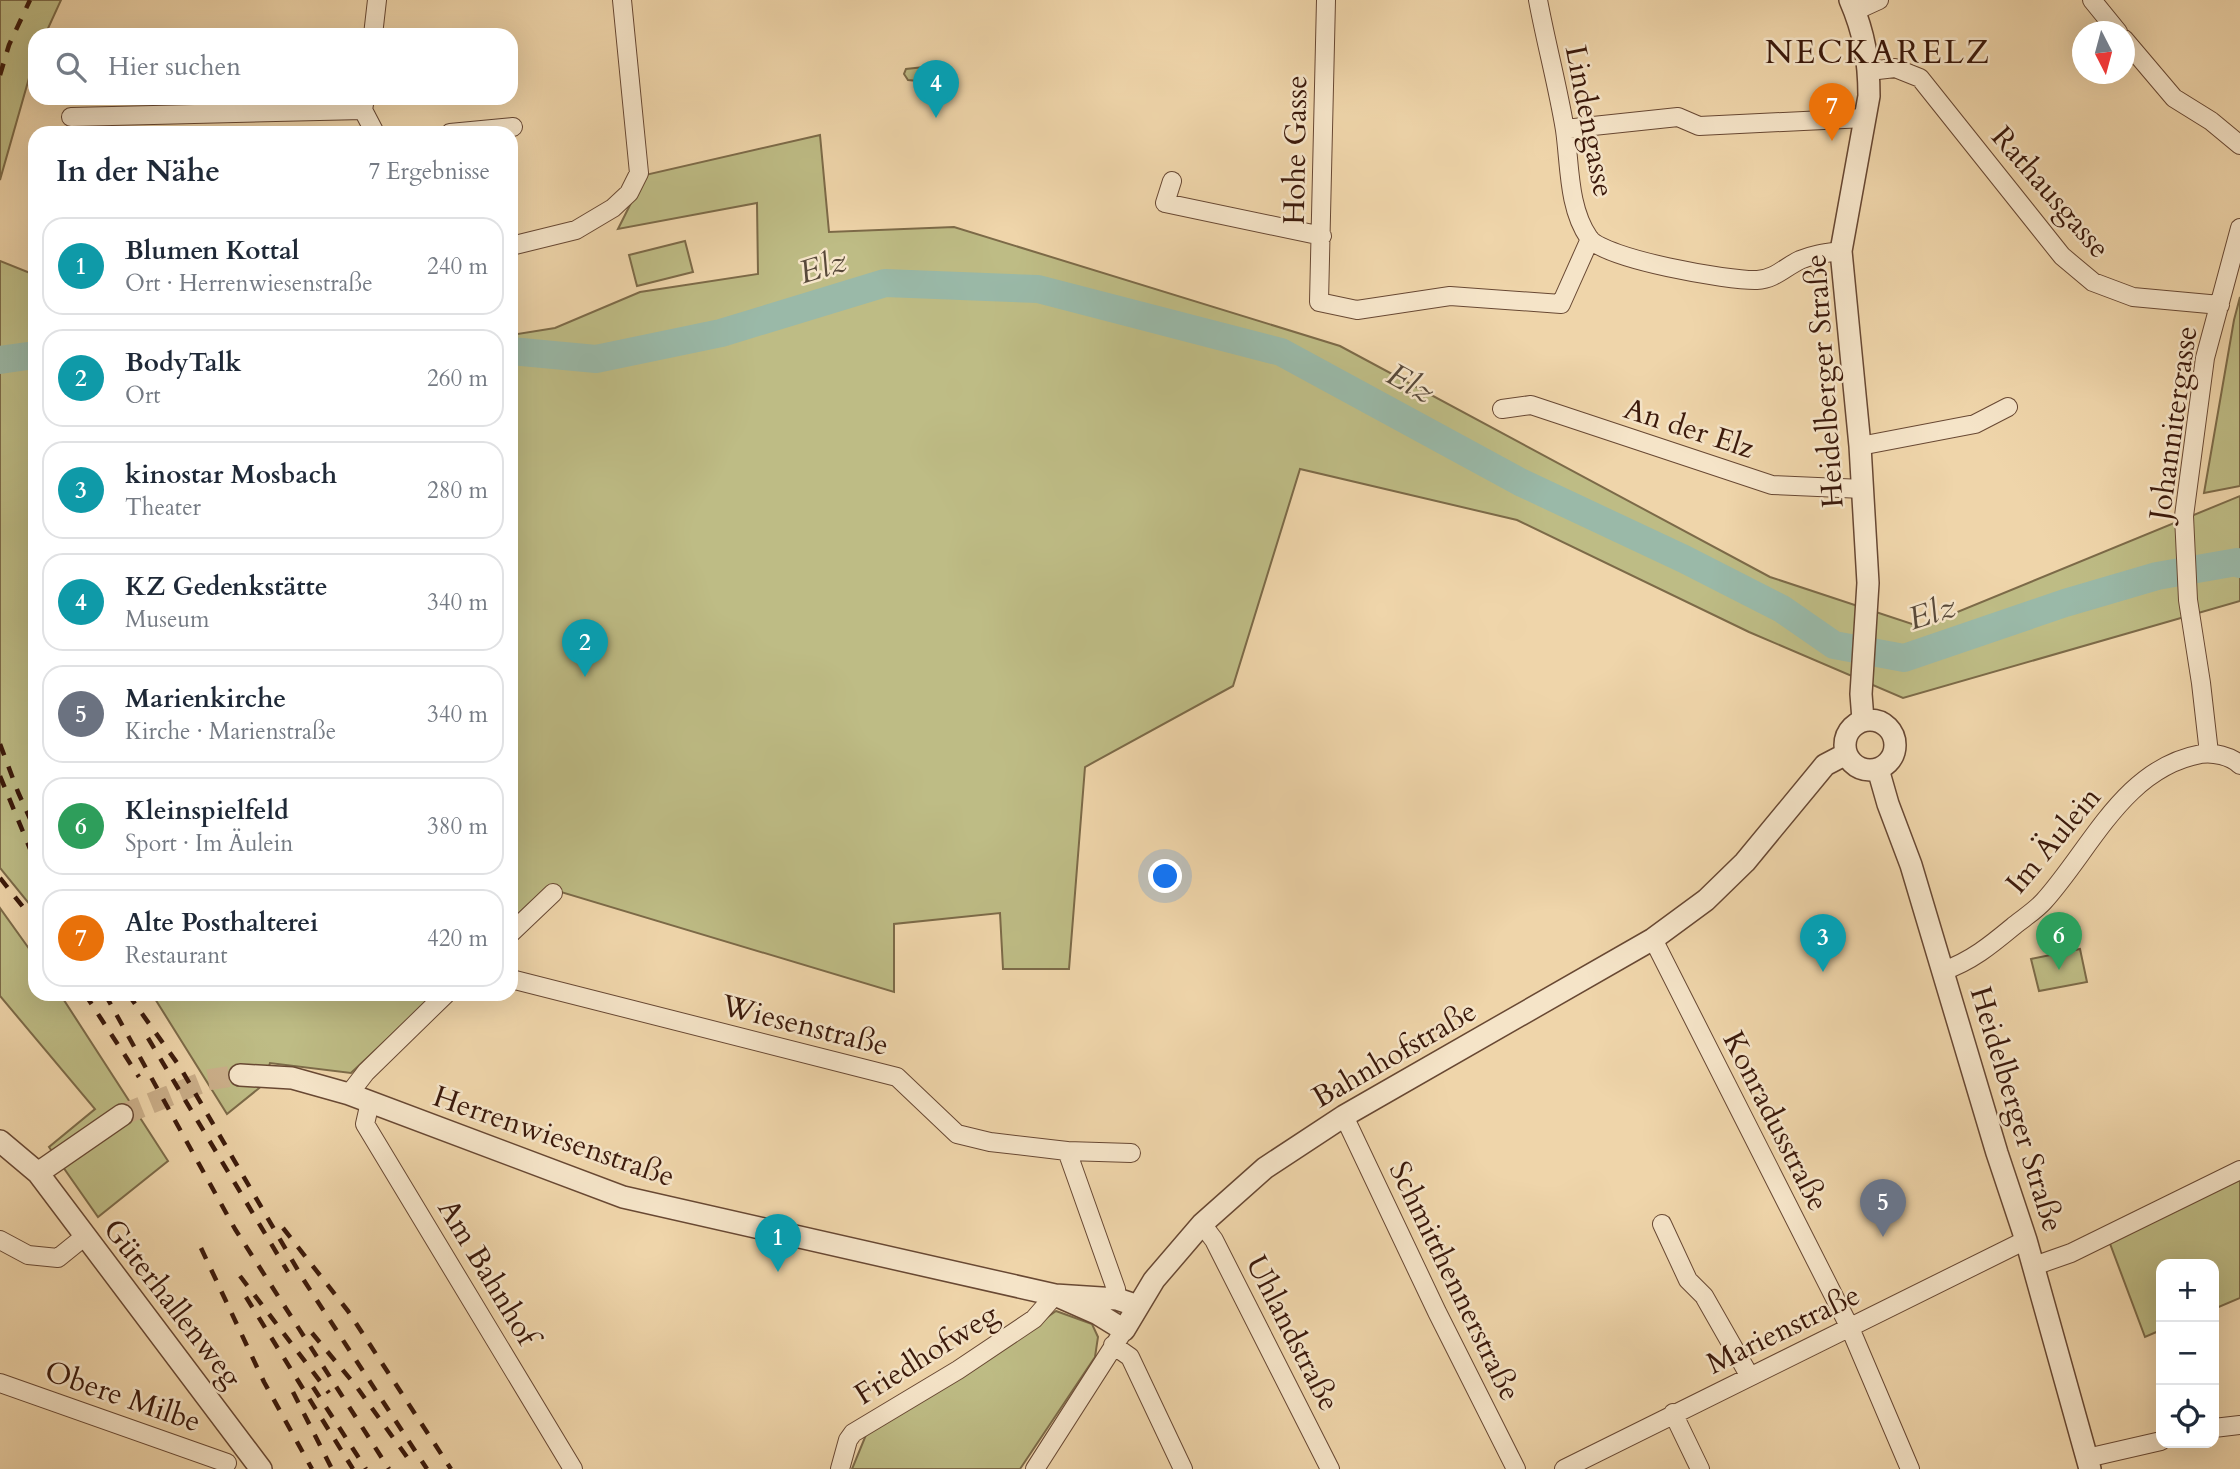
<!DOCTYPE html>
<html lang="de">
<meta charset="utf-8">
<style>
:root{--surface:#fff;--page:#f2f2f3;--text:#1f2937;--muted:#747a83;--line:#e0e1e3;--accent:#8f2418}
body{margin:0;font-family:Cardo,serif;background:var(--page);color:var(--text)}
.controls{position:absolute;right:21px;bottom:21px;display:grid;overflow:hidden;border-radius:14px;box-shadow:0 7px 28px #0002}
.controls button{width:63px;height:63px;display:grid;place-items:center;padding:0;border:0;border-bottom:2px solid var(--line);background:var(--surface);color:var(--text);font:35px sans-serif}
.compass{position:absolute;left:2072px;top:21px;width:63px;height:63px;border-radius:50%;background:var(--surface);box-shadow:0 7px 28px #0002;rotate:174deg}
.you{position:absolute;left:1166px;top:877px;width:24px;height:24px;margin:-18px;border:5px solid #fff;border-radius:50%;background:#1a73e8;box-shadow:0 0 0 10px #1a73e833}
.badge{display:grid;place-items:center;width:46px;height:46px;border-radius:50%;background:var(--accent);color:#fff;font-size:23px;font-weight:700}
.pin{position:absolute;translate:-50% -58px;filter:drop-shadow(0 2px 4px #0008)}
.pin::after{content:'';position:absolute;top:37px;width:24px;height:21px;background:inherit;clip-path:polygon(0 0,100% 0,50% 100%)}
.list{margin:0;padding:0;list-style:none}
h2{display:flex;justify-content:space-between;align-items:center;height:91px;margin:0;padding:0 28px;font-size:30px}
h2 small{font-size:23px;font-weight:400;color:var(--muted)}
.list li{display:grid;grid-template-columns:46px 1fr auto;gap:21px;align-items:center;box-sizing:border-box;height:98px;margin:0 14px 14px;padding:0 14px;border:2px solid var(--line);border-radius:21px}
.list b{display:block;font-size:26px;white-space:nowrap}
.list p{margin:0;font-size:23px;white-space:nowrap;color:var(--muted)}
.list em{font-size:23px;font-style:normal;color:var(--muted)}
.icon{flex:none;width:38px;height:38px;fill:none;stroke:currentColor;stroke-width:2;stroke-linecap:round;stroke-linejoin:round}
.map{position:relative;flex:none;width:2240px;height:1469px;overflow:hidden}
.search{position:absolute;background:var(--surface);box-shadow:0 7px 28px #0002;left:28px;top:28px;width:490px;height:77px;display:flex;align-items:center;gap:18px;box-sizing:border-box;padding:0 24px;border-radius:21px;color:var(--muted);font-size:26px}
.panel{position:absolute;background:var(--surface);box-shadow:0 7px 28px #0002;left:28px;top:126px;width:490px;height:875px;border-radius:21px}
.map>svg:first-child{display:block}
.green{fill:#bebc85;stroke:#7c6a48;stroke-width:2}
.lines{fill:none;stroke-linecap:round;stroke-linejoin:round}
.river{stroke:#9ab9a8;stroke-width:28}
.tertiary-tunnel{stroke:#cbaf8a;stroke-width:21;stroke-dasharray:21 10;stroke-linecap:butt}
.minor-casing{stroke:#684833;stroke-width:20}
.tertiary-casing{stroke:#684833;stroke-width:24}
.minor{stroke:#f5e4c8;stroke-width:18}
.tertiary{stroke:#f5e4c8;stroke-width:21}
.rail{stroke:#3b190b;stroke-width:4.5;stroke-dasharray:12 12;stroke-linecap:butt}
.labels{text-anchor:middle;stroke-width:5;stroke-linejoin:round;paint-order:stroke}
.street-label{font-size:30px;fill:#3b190b;stroke:#f5e4c8}
.water-label{font-size:32px;font-style:italic;fill:#58493a;stroke:#f5e4c8}
.quarter-label{font-size:33px;letter-spacing:2px;fill:#3b190b;stroke:#f5e4c8}
</style>
<div class="map">
<svg width="2240" height="1469" viewBox="0 0 2240 1469">
<rect width="100%" height="100%" fill="#efd5aa"/>
<filter id="stains"><feTurbulence type="fractalNoise" baseFrequency=".00286" numOctaves="4"/><feColorMatrix values="0 0 0 0 .2 0 0 0 0 .09 0 0 0 0 .02 0 0 0 .5 -.17"/></filter>
<radialGradient id="worn" r=".72"><stop offset=".6" stop-color="#630" stop-opacity="0"/><stop offset="1" stop-color="#630" stop-opacity=".3"/></radialGradient>
<path class="green" d="M0,0H61L45,35H35V57L0,180Z
M934,66L948,67V77L938,83L908,80L904,74L906,69Z
M820,135L829,232L954,227L1340,346L1770,577L1921,627L2240,496V601L1903,698L1749,632L1517,520L1300,469L1233,686L1085,767L1069,969H1003L1000,913L894,924V992L548,888L511,922V335L555,328L640,292L758,274L757,203L618,229L645,175Z
M685,241L693,272L637,286L629,255Z
M0,261L35,275V911L0,868Z
M2240,297V486L2204,493L2234,320Z
M0,908L35,957V994H60L168,1161L98,1217L49,1147L95,1109L0,996Z
M2080,949L2087,982L2039,991L2031,959Z
M152,994H435L351,1073L270,1063L263,1085L227,1114Z
M2240,1177V1298L2214,1309V1264H2161V1330L2145,1337L2109,1241Z
M1056,1311L1092,1324L1098,1337L1095,1357L1020,1469H852L868,1430L984,1362Z"/>
<g class="lines">
<path class="river" d="M511,351L596,359L721,333L885,283L1038,289L1281,352L1520,482L1684,559L1782,609L1834,645L1904,658L2065,603L2157,576L2237,562L2240,564
M0,360L35,355"/>
<path class="tertiary-tunnel" d="M122,1115L208,1080L240,1075"/>
<defs>
<path id="minor" d="M1326,0L1319,302L1357,310L1450,296L1561,304L1590,239
M1538,0C1546,43 1558,87 1565,130C1570,165 1568,208 1589,238C1604,259 1729,281 1757,280C1775,279 1785,267 1800,260C1814,254 1826,253 1841,251
M2092,0L2118,32
M1855,11L1879,0
M373,35L377,0
M2124,39L2174,98L2211,121L2240,145
M1869,71L1895,68L1920,78L2062,256L2093,282L2133,297L2220,305
M363,110L375,133
M71,117L363,110L365,98
M1565,129L1678,117L1699,126L1865,118
M450,133L513,127
M1172,181L1165,203L1322,236
M511,246L576,230L613,208L629,193L639,173L622,0
M1502,409L1531,405L1772,485L1863,489
M1860,446L1975,424L2008,407
M2209,753L2201,683L2188,600L2184,516L2205,358L2240,228
M511,933L553,893
M1653,939L1850,1328L1910,1469
M1943,971C1972,961 1992,944 2015,925C2025,917 2036,910 2044,901C2091,849 2124,768 2201,754C2213,752 2231,756 2240,765
M511,979L897,1077L957,1134L990,1142L1067,1151L1116,1289L1117,1299
M349,1094L366,1072L446,994
M370,1102L365,1124L573,1469
M1344,1116L1437,1312L1516,1469
M1067,1151L1131,1153
M1202,1224L1214,1240L1330,1469
M1662,1224L1688,1280L1704,1296L1749,1375
M0,1240L28,1255L58,1258L84,1237
M2034,1266L2071,1253L2240,1170
M1113,1345L1130,1357L1183,1469
M0,1383L227,1463
M1673,1413L1700,1469
M2214,1428L2240,1425
M2087,1458L2161,1441
M840,1469L848,1440L853,1433L958,1370L1034,1319L1055,1295
M1035,1469L1124,1330
M1564,1469L2026,1240"/>
<path id="tertiary" d="M1850,0C1864,32 1869,61 1869,96L1841,251L1860,446L1868,583L1861,694L1863,720
M1845 745a25 25 0 1 1 50 0a25 25 0 1 1-50 0Z
M1878,769L1888,804L1911,865L1997,1153L2026,1240L2090,1469
M240,1075L292,1078L349,1094L623,1197L1055,1295L1117,1299L1138,1306
M0,1141L38,1173L261,1469
M38,1173L122,1115
M1055,1295L1098,1314L1124,1330L1154,1280L1202,1224L1265,1168L1344,1116L1653,939L1706,900L1745,862L1825,765L1846,754"/>
</defs>
<use href="#minor" class="minor-casing"/>
<use href="#tertiary" class="tertiary-casing"/>
<use href="#minor" class="minor"/>
<use href="#tertiary" class="tertiary"/>
<path class="rail" d="M0,75L9,45L30,0
M0,744L18,792L35,830
M0,776L35,861
M0,878L35,922
M85,994L139,1077
M105,994L235,1229L389,1469
M128,994L180,1067L303,1279L427,1469
M148,1038L288,1272
M283,1228L348,1311L451,1469
M201,1248L264,1382L312,1469
M240,1276L329,1393
M246,1297L353,1469
M312,1333L356,1386L412,1464
M313,1387L366,1469
M293,1392L332,1469"/>
</g>
<g class="labels">
<g class="street-label">
<text transform="translate(1590 121) rotate(79)" y="10">Lindengasse</text>
<text transform="translate(1295 150) rotate(-89)" y="10">Hohe Gasse</text>
<text transform="translate(2051 192) rotate(49)" y="10">Rathausgasse</text>
<text transform="translate(1824 381) rotate(-94)" y="10">Heidelberger Straße</text>
<text transform="translate(2173 423) rotate(-82)" y="10">Johannitergasse</text>
<text transform="translate(1689 428) rotate(18)" y="10">An der Elz</text>
<text transform="translate(2053 840) rotate(-50)" y="10">Im Äulein</text>
<text transform="translate(805 1025) rotate(14)" y="10">Wiesenstraße</text>
<text transform="translate(1394 1054) rotate(-30)" y="10">Bahnhofstraße</text>
<text transform="translate(2017 1109) rotate(73)" y="10">Heidelberger Straße</text>
<text transform="translate(1776 1121) rotate(63)" y="10">Konradusstraße</text>
<text transform="translate(554 1136) rotate(19)" y="10">Herrenwiesenstraße</text>
<text transform="translate(488 1272) rotate(59)" y="10">Am Bahnhof</text>
<text transform="translate(1455 1281) rotate(64)" y="10">Schmitthennerstraße</text>
<text transform="translate(173 1303) rotate(52)" y="10">Güterhallenweg</text>
<text transform="translate(1783 1329) rotate(-26)" y="10">Marienstraße</text>
<text transform="translate(1293 1333) rotate(63)" y="10">Uhlandstraße</text>
<text transform="translate(926 1354) rotate(-32)" y="10">Friedhofweg</text>
<text transform="translate(123 1396) rotate(19)" y="10">Obere Milbe</text>
</g>
<g class="water-label">
<text transform="translate(823 266) rotate(-17)" y="11">Elz</text>
<text transform="translate(1411 383) rotate(29)" y="11">Elz</text>
<text transform="translate(1932 612) rotate(-18)" y="11">Elz</text>
</g>
<g class="quarter-label">
<text x="1878" y="63">NECKARELZ</text>
</g>
</g>
<rect width="100%" height="100%" filter="url(#stains)"/>
<rect width="100%" height="100%" fill="url(#worn)"/>
</svg>
<div class="controls">
<button>+</button>
<button>−</button>
<button><svg class="icon" aria-label="locate" viewBox="0 0 24 24"><circle cx="12" cy="12" r="6"/><path d="M12 2v4M12 18v4M2 12h4M18 12h4"/></svg></button>
</div>
<svg class="compass" viewBox="-18 -18 36 36"><path d="M0-13l5 13h-10z" fill="#e53935"/><path d="M0 13l5-13h-10z" fill="#747a83"/></svg>
<div class="you"></div>
<div class="pin badge" style="left:778px;top:1272px;background:#0f9aa8">1</div>
<div class="pin badge" style="left:585px;top:677px;background:#0f9aa8">2</div>
<div class="pin badge" style="left:1823px;top:972px;background:#0f9aa8">3</div>
<div class="pin badge" style="left:936px;top:118px;background:#0f9aa8">4</div>
<div class="pin badge" style="left:1883px;top:1237px;background:#6b7280">5</div>
<div class="pin badge" style="left:2059px;top:970px;background:#2e9e5b">6</div>
<div class="pin badge" style="left:1832px;top:141px;background:#e8710a">7</div>
<div class="search"><svg class="icon" aria-label="search" viewBox="0 0 24 24"><circle cx="10" cy="10" r="6"/><path d="M15 15l6 6"/></svg>Hier suchen</div>
<section class="panel">
<h2>In der Nähe<small>7 Ergebnisse</small></h2>
<ul class="list">
<li><span class="badge" style="background:#0f9aa8">1</span><div><b>Blumen Kottal</b><p>Ort · Herrenwiesenstraße</p></div><em>240 m</em></li>
<li><span class="badge" style="background:#0f9aa8">2</span><div><b>BodyTalk</b><p>Ort</p></div><em>260 m</em></li>
<li><span class="badge" style="background:#0f9aa8">3</span><div><b>kinostar Mosbach</b><p>Theater</p></div><em>280 m</em></li>
<li><span class="badge" style="background:#0f9aa8">4</span><div><b>KZ Gedenkstätte</b><p>Museum</p></div><em>340 m</em></li>
<li><span class="badge" style="background:#6b7280">5</span><div><b>Marienkirche</b><p>Kirche · Marienstraße</p></div><em>340 m</em></li>
<li><span class="badge" style="background:#2e9e5b">6</span><div><b>Kleinspielfeld</b><p>Sport · Im Äulein</p></div><em>380 m</em></li>
<li><span class="badge" style="background:#e8710a">7</span><div><b>Alte Posthalterei</b><p>Restaurant</p></div><em>420 m</em></li>
</ul>
</section>
</div>
